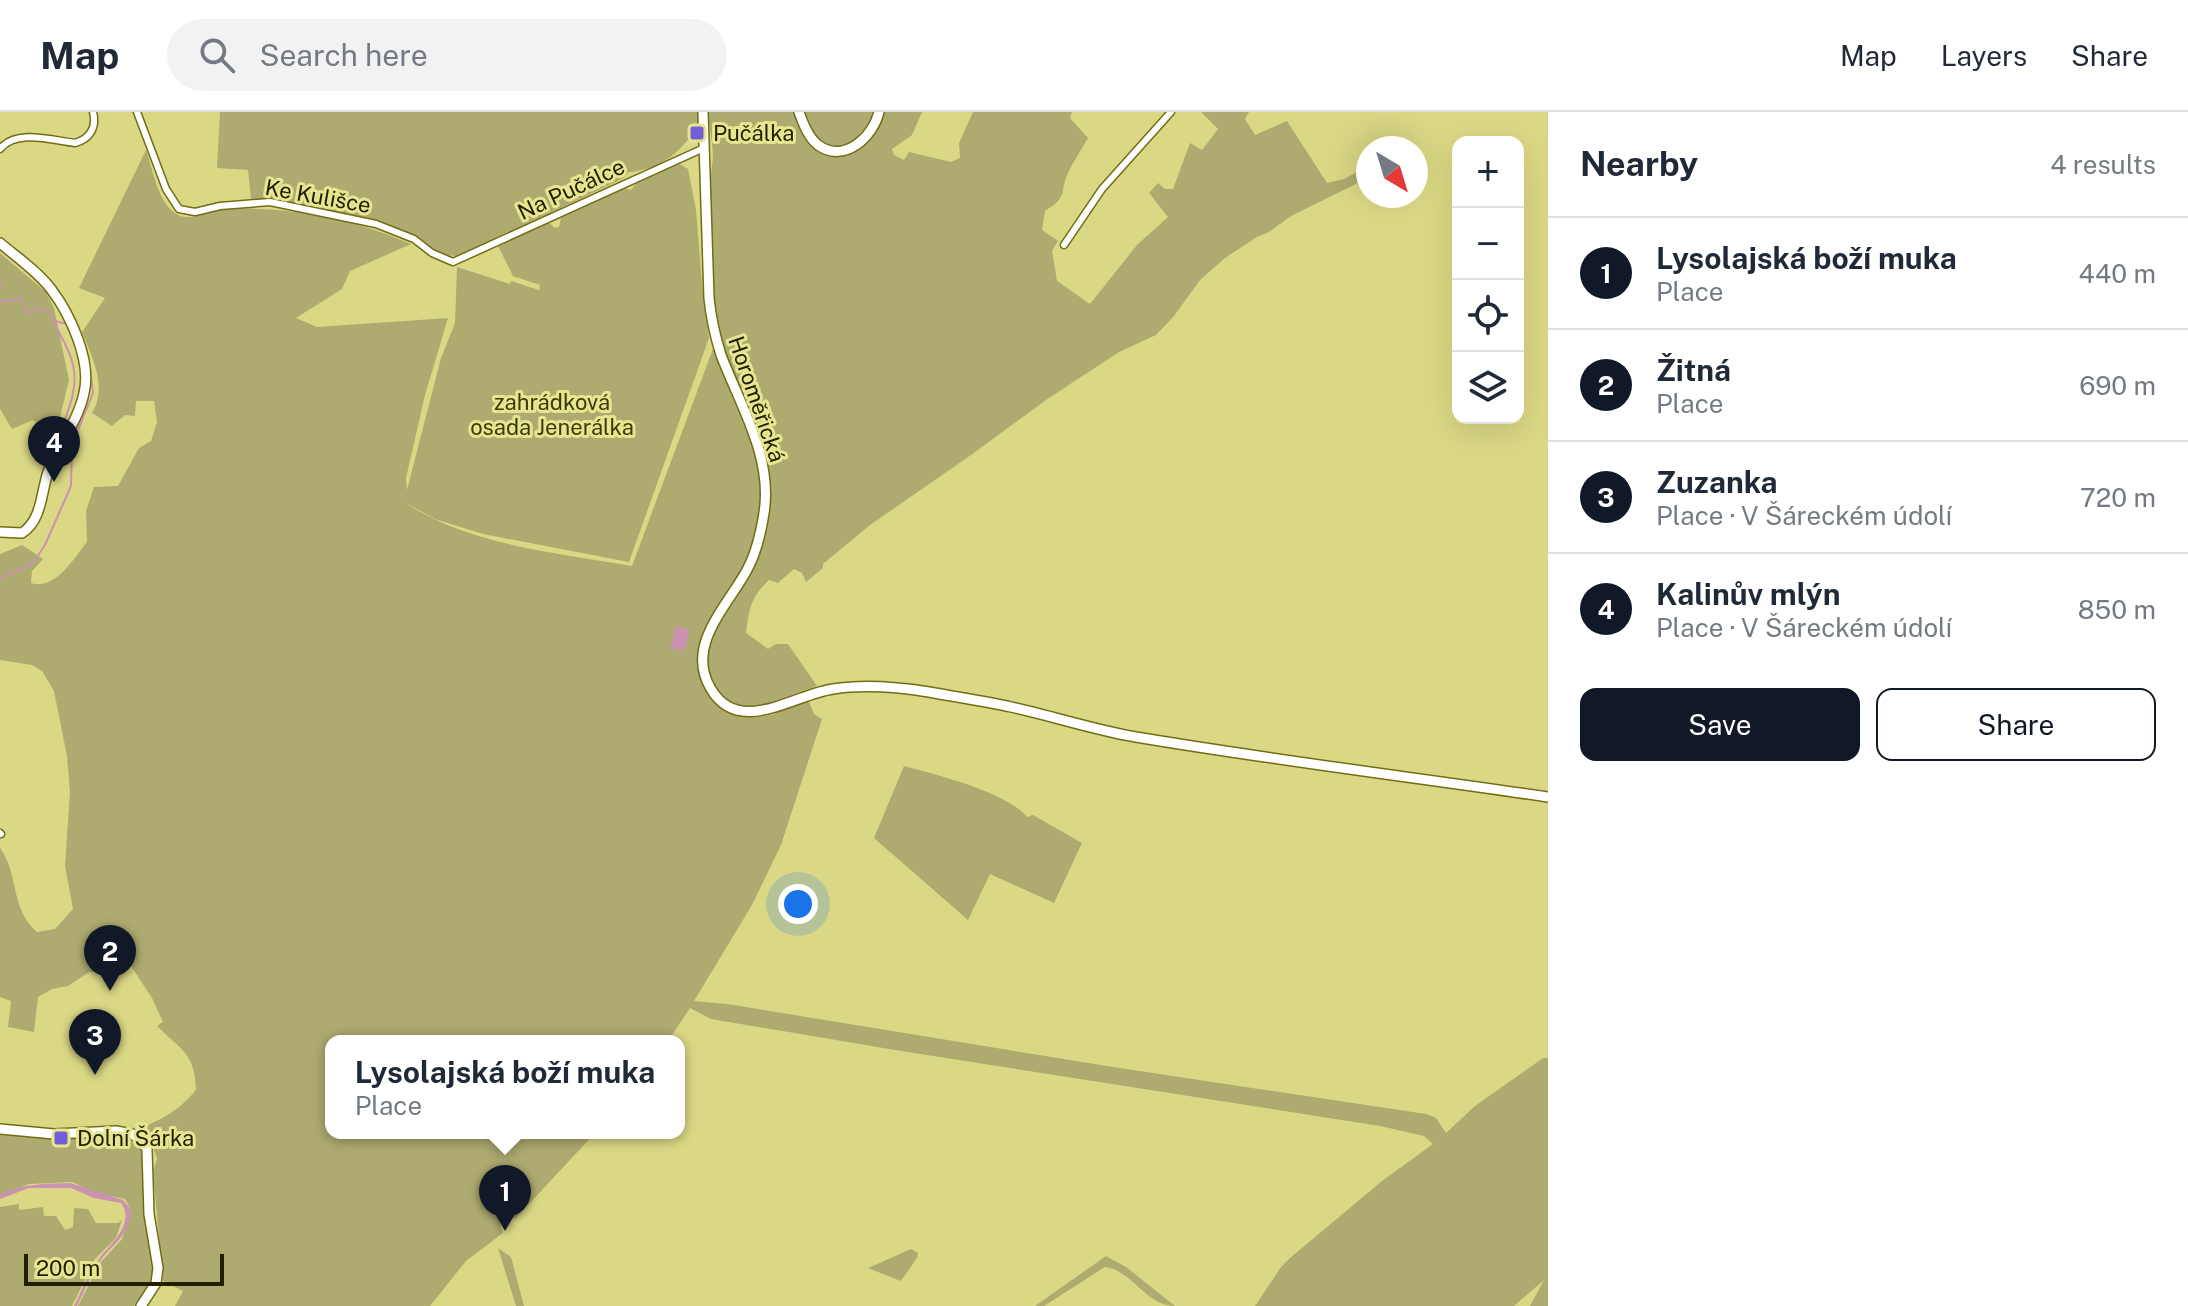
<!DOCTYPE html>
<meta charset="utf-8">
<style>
:root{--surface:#fff;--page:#f2f2f3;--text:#1f2937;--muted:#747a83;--line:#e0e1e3;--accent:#111827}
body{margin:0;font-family:"Public Sans",sans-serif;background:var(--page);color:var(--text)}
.controls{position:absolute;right:24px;top:24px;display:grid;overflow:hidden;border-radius:16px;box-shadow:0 8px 32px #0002}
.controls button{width:72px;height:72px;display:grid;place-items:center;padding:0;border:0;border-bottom:2px solid var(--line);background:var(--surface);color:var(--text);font:40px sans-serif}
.compass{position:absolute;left:1356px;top:24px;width:72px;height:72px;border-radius:50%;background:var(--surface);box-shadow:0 8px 32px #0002;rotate:142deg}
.scale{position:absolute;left:24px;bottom:20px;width:200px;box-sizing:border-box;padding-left:8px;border:4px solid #211f00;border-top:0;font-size:22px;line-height:28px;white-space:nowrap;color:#211f00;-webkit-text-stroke:6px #e8e591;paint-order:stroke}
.you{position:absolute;left:798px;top:792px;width:28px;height:28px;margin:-20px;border:6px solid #fff;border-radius:50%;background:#1a73e8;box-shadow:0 0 0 12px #1a73e833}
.badge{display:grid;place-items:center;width:52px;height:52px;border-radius:50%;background:var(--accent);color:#fff;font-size:26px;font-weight:700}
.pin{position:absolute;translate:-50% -66px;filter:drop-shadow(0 2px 4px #0008)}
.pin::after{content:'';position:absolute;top:42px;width:28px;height:24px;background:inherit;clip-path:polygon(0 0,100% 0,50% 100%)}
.popup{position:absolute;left:325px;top:923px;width:360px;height:104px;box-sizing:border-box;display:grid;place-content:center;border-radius:16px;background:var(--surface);filter:drop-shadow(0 2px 6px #0005);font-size:26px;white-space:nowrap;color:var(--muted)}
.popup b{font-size:30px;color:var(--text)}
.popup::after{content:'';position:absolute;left:50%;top:100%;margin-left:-16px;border:16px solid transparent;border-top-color:var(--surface)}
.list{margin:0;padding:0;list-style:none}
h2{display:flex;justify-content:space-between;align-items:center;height:104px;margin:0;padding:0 32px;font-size:34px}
h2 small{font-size:26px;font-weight:400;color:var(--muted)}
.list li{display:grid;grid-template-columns:52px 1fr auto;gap:24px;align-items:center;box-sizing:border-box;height:112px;padding:0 32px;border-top:2px solid var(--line)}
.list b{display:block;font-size:30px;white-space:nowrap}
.list p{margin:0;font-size:26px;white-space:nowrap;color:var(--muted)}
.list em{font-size:26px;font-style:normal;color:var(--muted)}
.actions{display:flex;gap:16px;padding:24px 32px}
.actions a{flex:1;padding:18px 0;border:2px solid var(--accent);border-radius:16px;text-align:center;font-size:28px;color:var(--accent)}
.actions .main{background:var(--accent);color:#fff}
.icon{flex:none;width:44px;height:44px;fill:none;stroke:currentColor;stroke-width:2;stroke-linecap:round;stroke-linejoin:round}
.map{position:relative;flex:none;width:1548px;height:1194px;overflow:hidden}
header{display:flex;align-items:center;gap:48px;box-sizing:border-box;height:112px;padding:0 40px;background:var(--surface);border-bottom:2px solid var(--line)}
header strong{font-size:38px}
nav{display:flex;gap:44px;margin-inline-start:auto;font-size:28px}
.search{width:560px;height:72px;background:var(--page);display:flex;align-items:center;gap:20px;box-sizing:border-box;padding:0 28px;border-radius:44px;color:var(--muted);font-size:30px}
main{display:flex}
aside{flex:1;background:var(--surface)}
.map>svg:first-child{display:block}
.green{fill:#adab6f}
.water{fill:#cc92b1}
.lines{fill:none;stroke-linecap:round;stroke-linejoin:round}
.stream{stroke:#cc92b1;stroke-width:2}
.street-casing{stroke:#726d12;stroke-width:9}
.secondary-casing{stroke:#726d12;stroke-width:12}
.street{stroke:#fff;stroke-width:6}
.secondary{stroke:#fff;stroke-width:9}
.poi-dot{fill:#715ed8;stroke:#e8e591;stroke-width:3}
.labels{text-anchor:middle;stroke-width:6;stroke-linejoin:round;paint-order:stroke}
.poi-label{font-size:22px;fill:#211f00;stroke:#e8e591;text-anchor:start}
.street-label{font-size:22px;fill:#211f00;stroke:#e8e591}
.park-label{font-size:22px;fill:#3c3a08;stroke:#e8e591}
</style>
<header>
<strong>Map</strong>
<div class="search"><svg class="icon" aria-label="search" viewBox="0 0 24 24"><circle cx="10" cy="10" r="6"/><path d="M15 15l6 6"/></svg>Search here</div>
<nav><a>Map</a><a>Layers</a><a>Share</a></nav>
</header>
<main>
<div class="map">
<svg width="1548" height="1194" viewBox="0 0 1548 1194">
<rect width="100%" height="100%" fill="#dbd885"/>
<path class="green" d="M220,0H698V21C685,28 683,35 673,43C663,52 641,60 629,60L622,67L457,144L445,143L400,119L368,106L273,88L251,87L248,58L217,56Z
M708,0H794C799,13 805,30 817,38C847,58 878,28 885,0H922L912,23L892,37L894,43L904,48L909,40L951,50L960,46L959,31L973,0H1072L1070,6L1088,26C1082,37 1073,50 1068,61C1059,81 1069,84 1045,99L1042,118L1058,129L1052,139L1057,169L1090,192L1137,133L1168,105L1149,81L1158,71L1165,77H1173L1190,31L1202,38L1218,17L1201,0H1249L1245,7L1255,23L1287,9L1327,71L1344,67L1368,54V66L1291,104L1269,120L1257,125L1225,146L1200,168L1174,204L1156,223L1119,240L1046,288L971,343L870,413L823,452V456L806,470L802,461L794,457L778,471L769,468C751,485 749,497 746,521L768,537L776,532H788L817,574C784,583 739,616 714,573C690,530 739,490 755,454C763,435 768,415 770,395C776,329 731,273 717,210C712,185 713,158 712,132C711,106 708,78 712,54C715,37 709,18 708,0Z
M804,0H874C869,22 843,46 821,28C812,21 808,10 804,0Z
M146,38C153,57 158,93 178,103C192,110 210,97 225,97C288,94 354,107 411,132L350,159L342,177L296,206L317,215L448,206L425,283L406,366L407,378L441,246L455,211L457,155L510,172L511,169L539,178L540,173L513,164L498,134L549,111L555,116L559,115L561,106L625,76L631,78L637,70L678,51L688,57L696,98L702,171L709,226L629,450L483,422L435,407L404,390C470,434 555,440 632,454L714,234C728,283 759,327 761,379C762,414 748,448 730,477C719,494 705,510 700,530C689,568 716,607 756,605C774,605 792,594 808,587L814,602L822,607L781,733L752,793L694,889L727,892L1113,955L1426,1002L1436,1006L1446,1021L1475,994L1543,946H1548V1194H1530L1544,1168L1514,1194H1255L1281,1155L1290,1146L1382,1069L1433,1032L1424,1024L1380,1014L895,938L711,907L690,896L668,929H331V1021H595L516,1106L499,1108L503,1121L466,1149L430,1194H175L183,1179L163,1169L153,1059L157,1047L146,1014C168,1004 181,996 196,978C195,941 181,938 157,914L163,910L152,886L131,854L112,860H89L68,874L52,877L38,885L34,920L8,915L11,889L0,885V736C19,761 10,798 37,820L55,817L73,797L65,754L70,680L67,644L54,579L42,559L32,553L0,548V442L22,433L43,447L32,459L31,471C55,479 74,446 87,430L86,399L94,375L118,374L139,336L151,329L157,310L154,289H136L135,304L125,303L112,314L92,301C108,275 92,245 82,220L105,186L79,176Z
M0,141L46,180L54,196L69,268L55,326L33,308L12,317L0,297Z
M904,654C937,663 1007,680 1027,705L1033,703L1082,731L1054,791L990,762L968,808L874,726Z
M0,1021L59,1026L125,1024L137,1032L143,1042L146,1109L155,1155V1165L134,1194H78L100,1151L122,1127L130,1103L131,1097L125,1087L96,1081L72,1070L29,1072L0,1084Z
M19,1092V1098L43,1095L44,1104H56L65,1118L73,1115L74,1096L88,1097L96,1111H118L122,1108L116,1126L95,1147L72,1194H0V1095Z
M498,1136L511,1145L524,1194H516Z
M911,1137L918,1141L917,1146L901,1169L868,1156Z
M1106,1144L1126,1155L1175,1194C1146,1194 1132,1158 1105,1155L1044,1194H1035Z"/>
<path class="water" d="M676,514L690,518L685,539L670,536Z
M70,1071L123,1088L131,1097C129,1127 112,1131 98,1152C90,1165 84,1180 77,1194H74C82,1179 88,1160 99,1147C110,1132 136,1112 121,1091L94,1086L71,1076H29L0,1087V1083C22,1071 46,1072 70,1071Z"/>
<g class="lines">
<path class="stream" d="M0,168V174
M0,188L5,190L20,186L28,202L36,196L50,201C56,218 69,234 73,253C80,282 62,310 54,337
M55,209L67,212
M59,343L71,349
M0,466L33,451L45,433L71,374L72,333L93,281L90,257"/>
<defs>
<path id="street" d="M137,0L166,77L179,97L195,100L220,94L270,90L376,112L414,127L432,141L453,150L704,36
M0,37C16,17 51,28 75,31C90,27 97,15 93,0
M1064,133L1102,77L1171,0
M0,721L1,722"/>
<path id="secondary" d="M703,0L709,186C711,206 715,224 721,243C740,293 773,345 764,401C761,420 757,439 748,456C729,493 684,533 711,577C739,625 795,582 833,577C865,572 898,575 929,580C956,585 984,589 1011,595C1053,604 1094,618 1136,625C1273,648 1411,665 1548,685
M799,0C803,11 808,25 818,33C844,52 873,25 879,0
M0,131C18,146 37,159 51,177C70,202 92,249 84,281C78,310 58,333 48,360C41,381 42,408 22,421L0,420
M0,1017L54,1022L116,1019L132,1022L143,1030L147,1038L149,1102L158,1156L156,1171L141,1194"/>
</defs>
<use href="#street" class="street-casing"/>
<use href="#secondary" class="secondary-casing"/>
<use href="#street" class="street"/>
<use href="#secondary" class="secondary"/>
</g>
<g class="poi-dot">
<rect x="689" y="13" width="16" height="16" rx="4"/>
<rect x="53" y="1018" width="16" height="16" rx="4"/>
</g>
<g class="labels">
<g class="poi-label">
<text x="713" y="29">Pučálka</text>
<text x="77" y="1034">Dolní Šárka</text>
</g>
<g class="street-label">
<text transform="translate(571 77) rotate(-25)" y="8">Na Pučálce</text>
<text transform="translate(318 84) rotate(10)" y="8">Ke Kulišce</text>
<text transform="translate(757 287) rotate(71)" y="8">Horoměřická</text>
</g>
<g class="park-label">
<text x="552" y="298">zahrádková<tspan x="552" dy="25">osada Jenerálka</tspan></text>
</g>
</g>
</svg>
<div class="controls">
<button>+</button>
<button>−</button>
<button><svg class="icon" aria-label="locate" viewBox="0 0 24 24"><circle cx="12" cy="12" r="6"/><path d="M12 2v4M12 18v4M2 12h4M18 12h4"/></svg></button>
<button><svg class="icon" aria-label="layers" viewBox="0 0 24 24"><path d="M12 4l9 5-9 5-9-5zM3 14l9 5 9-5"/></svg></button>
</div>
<svg class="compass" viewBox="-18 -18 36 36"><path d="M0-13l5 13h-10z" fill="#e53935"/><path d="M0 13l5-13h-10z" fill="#747a83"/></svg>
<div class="scale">200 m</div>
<div class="you"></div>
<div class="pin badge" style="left:505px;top:1119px">1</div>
<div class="popup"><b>Lysolajská boží muka</b>Place</div>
<div class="pin badge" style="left:110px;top:879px">2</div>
<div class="pin badge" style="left:95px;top:963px">3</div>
<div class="pin badge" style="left:54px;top:370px">4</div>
</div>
<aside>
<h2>Nearby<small>4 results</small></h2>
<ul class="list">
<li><span class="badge">1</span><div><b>Lysolajská boží muka</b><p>Place</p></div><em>440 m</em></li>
<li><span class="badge">2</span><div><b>Žitná</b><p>Place</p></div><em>690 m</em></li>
<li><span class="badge">3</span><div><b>Zuzanka</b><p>Place · V Šáreckém údolí</p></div><em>720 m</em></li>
<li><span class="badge">4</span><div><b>Kalinův mlýn</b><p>Place · V Šáreckém údolí</p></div><em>850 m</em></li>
</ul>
<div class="actions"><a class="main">Save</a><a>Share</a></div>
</aside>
</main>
